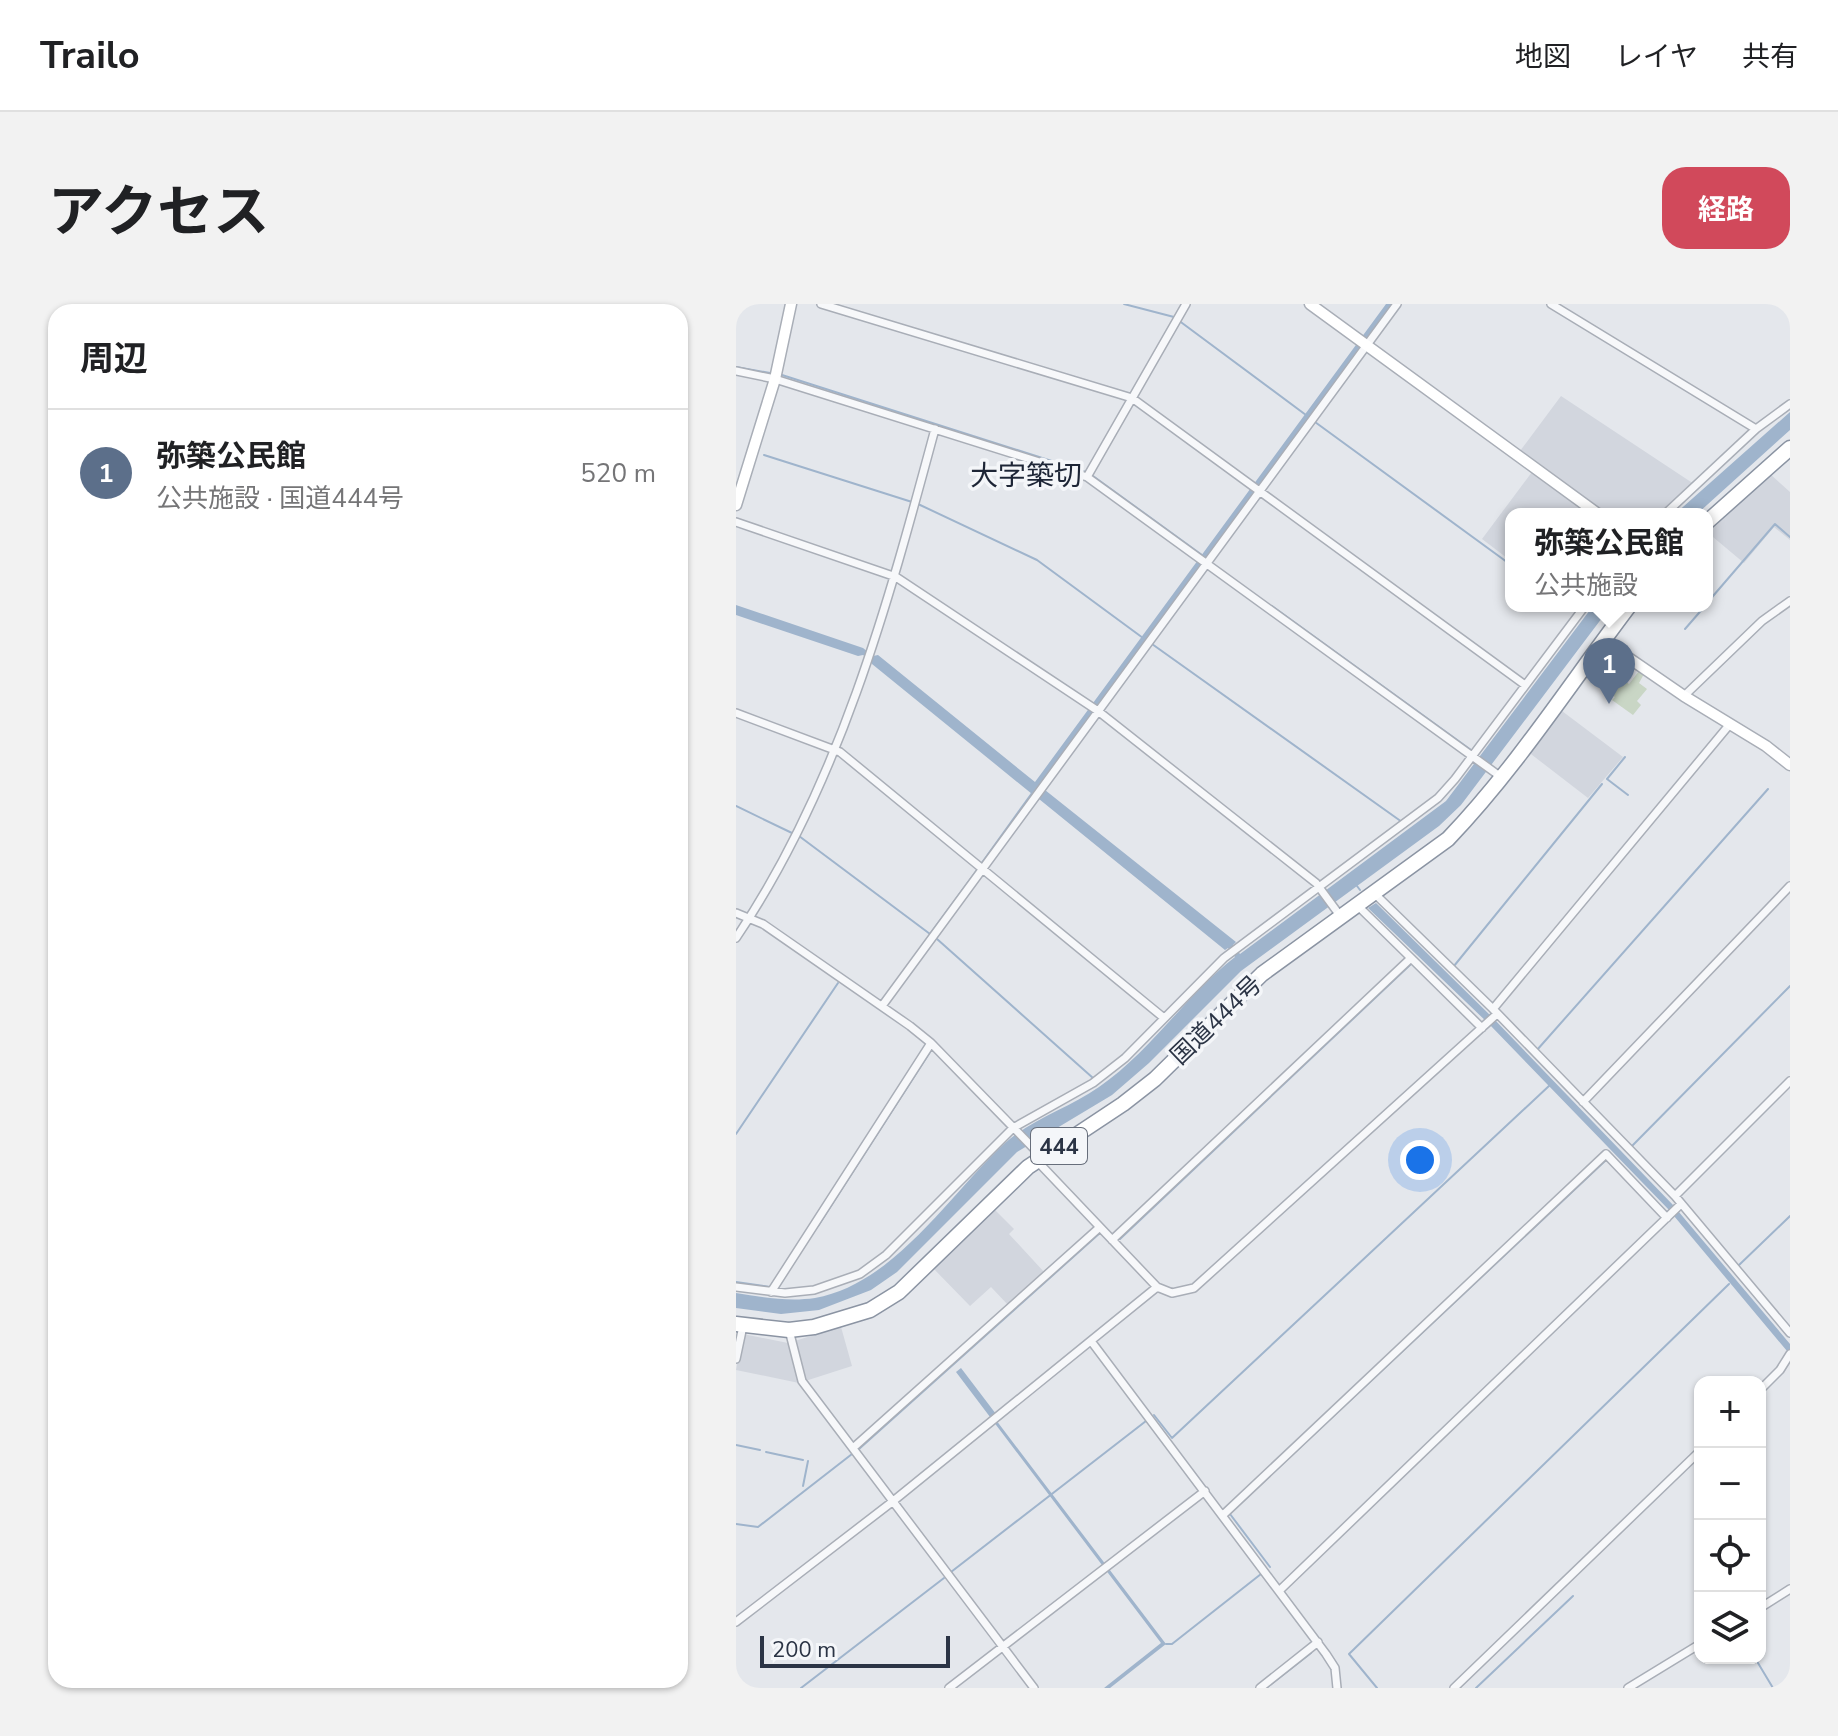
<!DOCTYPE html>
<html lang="ja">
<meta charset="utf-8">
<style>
:root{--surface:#fff;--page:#f2f2f2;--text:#202124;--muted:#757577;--line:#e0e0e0;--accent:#d1495b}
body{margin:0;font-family:"Nunito Sans","Noto Sans JP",sans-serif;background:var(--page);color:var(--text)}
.controls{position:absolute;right:24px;bottom:24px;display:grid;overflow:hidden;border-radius:16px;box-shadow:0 2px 6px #0004}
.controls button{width:72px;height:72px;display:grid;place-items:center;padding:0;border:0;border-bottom:2px solid var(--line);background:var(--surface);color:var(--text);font:40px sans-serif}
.scale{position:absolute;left:24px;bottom:20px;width:190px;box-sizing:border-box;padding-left:8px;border:4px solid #2b3445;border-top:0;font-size:22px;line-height:28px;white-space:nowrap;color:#2b3445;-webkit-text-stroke:6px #f4f6f9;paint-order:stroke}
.you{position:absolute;left:684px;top:856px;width:28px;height:28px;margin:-20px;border:6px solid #fff;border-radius:50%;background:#1a73e8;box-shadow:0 0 0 12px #1a73e833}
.badge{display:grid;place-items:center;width:52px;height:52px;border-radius:50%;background:var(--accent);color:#fff;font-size:26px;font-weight:700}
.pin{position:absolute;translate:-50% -66px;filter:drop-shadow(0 2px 4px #0008)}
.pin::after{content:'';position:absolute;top:42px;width:28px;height:24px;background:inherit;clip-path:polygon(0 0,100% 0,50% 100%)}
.popup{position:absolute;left:769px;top:204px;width:208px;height:104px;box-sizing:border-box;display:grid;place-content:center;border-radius:16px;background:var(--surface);filter:drop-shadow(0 2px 6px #0005);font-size:26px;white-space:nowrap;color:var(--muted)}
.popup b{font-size:30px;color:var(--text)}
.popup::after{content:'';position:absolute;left:50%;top:100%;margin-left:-16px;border:16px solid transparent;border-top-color:var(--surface)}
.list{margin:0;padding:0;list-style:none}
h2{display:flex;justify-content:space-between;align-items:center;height:104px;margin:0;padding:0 32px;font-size:34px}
h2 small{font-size:26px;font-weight:400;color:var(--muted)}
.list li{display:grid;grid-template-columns:52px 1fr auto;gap:24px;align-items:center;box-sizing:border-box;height:128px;padding:0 32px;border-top:2px solid var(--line)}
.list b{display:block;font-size:30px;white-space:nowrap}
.list p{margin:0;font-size:26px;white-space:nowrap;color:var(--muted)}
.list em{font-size:26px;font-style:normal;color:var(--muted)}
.icon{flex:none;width:44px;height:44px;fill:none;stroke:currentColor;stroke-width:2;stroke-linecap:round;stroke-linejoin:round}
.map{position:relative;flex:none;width:1054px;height:1384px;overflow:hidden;border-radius:24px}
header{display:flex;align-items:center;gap:48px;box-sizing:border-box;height:112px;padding:0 40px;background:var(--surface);border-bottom:2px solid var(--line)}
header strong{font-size:38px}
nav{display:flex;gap:44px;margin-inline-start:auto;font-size:28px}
.intro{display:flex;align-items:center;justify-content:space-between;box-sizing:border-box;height:192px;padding:0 48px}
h1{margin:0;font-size:56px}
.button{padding:20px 36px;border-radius:24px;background:var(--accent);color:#fff;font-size:28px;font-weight:700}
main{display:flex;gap:48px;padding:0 48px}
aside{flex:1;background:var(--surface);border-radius:24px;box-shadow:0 2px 6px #0004}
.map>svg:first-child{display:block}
.built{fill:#d2d6de}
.green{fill:#c9d6c5}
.water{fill:#9fb4cc}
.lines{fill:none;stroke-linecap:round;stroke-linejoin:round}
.stream{stroke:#9fb4cc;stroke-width:2}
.street-casing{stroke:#a9aeb7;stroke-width:10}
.secondary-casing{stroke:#a9aeb7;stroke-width:13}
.highway-casing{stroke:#8b94a3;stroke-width:17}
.street{stroke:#f7f8fa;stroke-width:7}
.secondary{stroke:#fff;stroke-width:10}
.highway{stroke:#fff;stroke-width:14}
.labels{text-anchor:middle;stroke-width:7;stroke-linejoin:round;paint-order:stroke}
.shield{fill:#f4f6f9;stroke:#676e7b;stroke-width:2}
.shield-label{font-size:22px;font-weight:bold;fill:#2b3445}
.street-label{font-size:24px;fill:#2b3445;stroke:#f4f6f9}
.quarter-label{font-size:28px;fill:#1d2536;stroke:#f4f6f9}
</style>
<header>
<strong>Trailo</strong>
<nav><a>地図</a><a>レイヤ</a><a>共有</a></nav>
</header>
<div class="intro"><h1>アクセス</h1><a class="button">経路</a></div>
<main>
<aside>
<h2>周辺<small></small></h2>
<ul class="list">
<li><span class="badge" style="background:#5c6f8a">1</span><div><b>弥築公民館</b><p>公共施設 · 国道444号</p></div><em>520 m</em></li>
</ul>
</aside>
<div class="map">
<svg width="1054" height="1384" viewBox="0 0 1054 1384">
<rect width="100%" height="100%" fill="#e4e7ec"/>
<path class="built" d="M825,92L958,180L926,210H869L784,147Z
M796,168L855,210H775V257L746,235Z
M1033,169L1054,188V236L1038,223L1008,259L971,228V225Z
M822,404L887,453L852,494L791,447Z
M257,904L278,925L273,930L309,969L273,1002L255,983L234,1002L196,963Z
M105,1023L116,1062L63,1079L0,1066L7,1030L52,1039Z"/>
<path class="green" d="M889,357L895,361L886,374L893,380L903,367L908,370L903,379L911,385L901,397L905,401L897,411L876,396L879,393L867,385Z"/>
<path class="water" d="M650,0H656L302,483L307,488L309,486L500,638L497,641L504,650L710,497L857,302H875L725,501L703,522L505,667L413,759L376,791L281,848L161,968L135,986L83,1006L45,1010L0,1004V989C26,993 52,998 79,994C158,980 213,891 269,839C296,815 333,804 363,783C415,747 450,691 499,653L492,644L489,646L303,495L304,492L298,488L296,490L136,360L135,356L127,351L122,352L0,311V301L127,344L137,352L142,351L299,478Z
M1054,108V126L961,210H939Z
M640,599L758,715L937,901L1054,1040V1045L1051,1047L933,906L754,721L632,604Z
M225,1064L260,1110L257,1112L430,1340L374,1384H368L425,1339L220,1068Z"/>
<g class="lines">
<path class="stream" d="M388,0L438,13L574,114
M0,63L34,69
M46,71L350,168
M579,118L775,261
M28,151L176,198
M357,172L466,251
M182,200L301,256L407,334
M971,299L1039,220L1054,233
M536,302L735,446
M831,302L840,308
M949,325L969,302
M416,340L666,518
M889,453L871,475L892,491
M0,502L56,529
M63,532L194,630L241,566
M245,560L296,489
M621,582L624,586
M201,635L357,774
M718,662L866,480
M801,746L1032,485
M0,830L102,679
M895,843L1054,682
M82,922L194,748
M384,935L675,660
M1002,962L1054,912
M0,978L34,983
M418,1111L436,1134L814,781
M0,1141L24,1146
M123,1145L365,928
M30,1148L67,1156
M67,1182L72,1157
M507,1197L870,856
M494,1210L534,1263
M0,1220L22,1223L116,1150
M215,1268L410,1117
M430,1340H436L525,1270
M1019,1354L1037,1384
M65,1384L208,1274
M530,1384L575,1349
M641,1384L613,1350L993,980
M740,1384L837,1292"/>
<defs>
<path id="street" d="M85,0L396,94L789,381
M815,0L1020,125L1054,100
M0,67L39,75L351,173L765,473
M351,173L450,0
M929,210L1020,125
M0,218L160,273L362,407L580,579L605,613
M948,392L1026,317L1054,297
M0,409L104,448L428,714
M639,590L757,705L939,892L1054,1029
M0,609L27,620L174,722L195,739L306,853
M0,634C103,482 152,300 199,125
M675,654L746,724
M146,702L661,0
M757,705L994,420
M847,798L1054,582
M301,857L421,983L436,989L458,984L761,710
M939,892L1054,777
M376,936L675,654L622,602
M0,983L49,989L78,986L124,970L150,951L277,824L357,779L389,754L488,654L702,494L719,475L849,302
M35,988L195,739
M53,1026L66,1077L298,1384
M355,1037L590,1350L599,1364L601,1384
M0,1055L7,1022
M1024,1086L1044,1066L1054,1050
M117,1144L364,923
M487,1211L870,850L931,914
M544,1286L945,900
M1024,1304L1054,1285
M0,1318L156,1198L421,983
M213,1384L469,1187
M524,1384L582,1338
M718,1384L964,1147
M892,1384L964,1340"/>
<path id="secondary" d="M574,0L862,210
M0,201L39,75L55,0
M868,337L948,392L1030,442L1054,461"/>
<path id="highway" d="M971,218L1054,144
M0,1020L53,1026L78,1023L134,1006L163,988L292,863L387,800L419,775L526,670L712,535C780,464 834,380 893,302"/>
</defs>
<use href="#street" class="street-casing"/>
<use href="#secondary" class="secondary-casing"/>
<use href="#highway" class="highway-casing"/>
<use href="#street" class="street"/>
<use href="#secondary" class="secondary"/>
<use href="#highway" class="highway"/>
</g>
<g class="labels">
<rect class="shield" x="295" y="824" width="56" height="36" rx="6"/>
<g class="shield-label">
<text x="323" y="850">444</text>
</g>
<g class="street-label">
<text transform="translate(480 716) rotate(-44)" y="8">国道444号</text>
</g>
<g class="quarter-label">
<text x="290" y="181">大字築切</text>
</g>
</g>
</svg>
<div class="controls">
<button>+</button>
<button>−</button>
<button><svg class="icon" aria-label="locate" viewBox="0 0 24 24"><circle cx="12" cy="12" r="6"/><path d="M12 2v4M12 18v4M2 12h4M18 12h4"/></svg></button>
<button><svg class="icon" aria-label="layers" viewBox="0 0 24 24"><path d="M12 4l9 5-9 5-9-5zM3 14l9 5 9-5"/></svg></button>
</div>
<div class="scale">200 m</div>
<div class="you"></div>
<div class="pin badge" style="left:873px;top:400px;background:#5c6f8a">1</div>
<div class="popup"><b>弥築公民館</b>公共施設</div>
</div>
</main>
